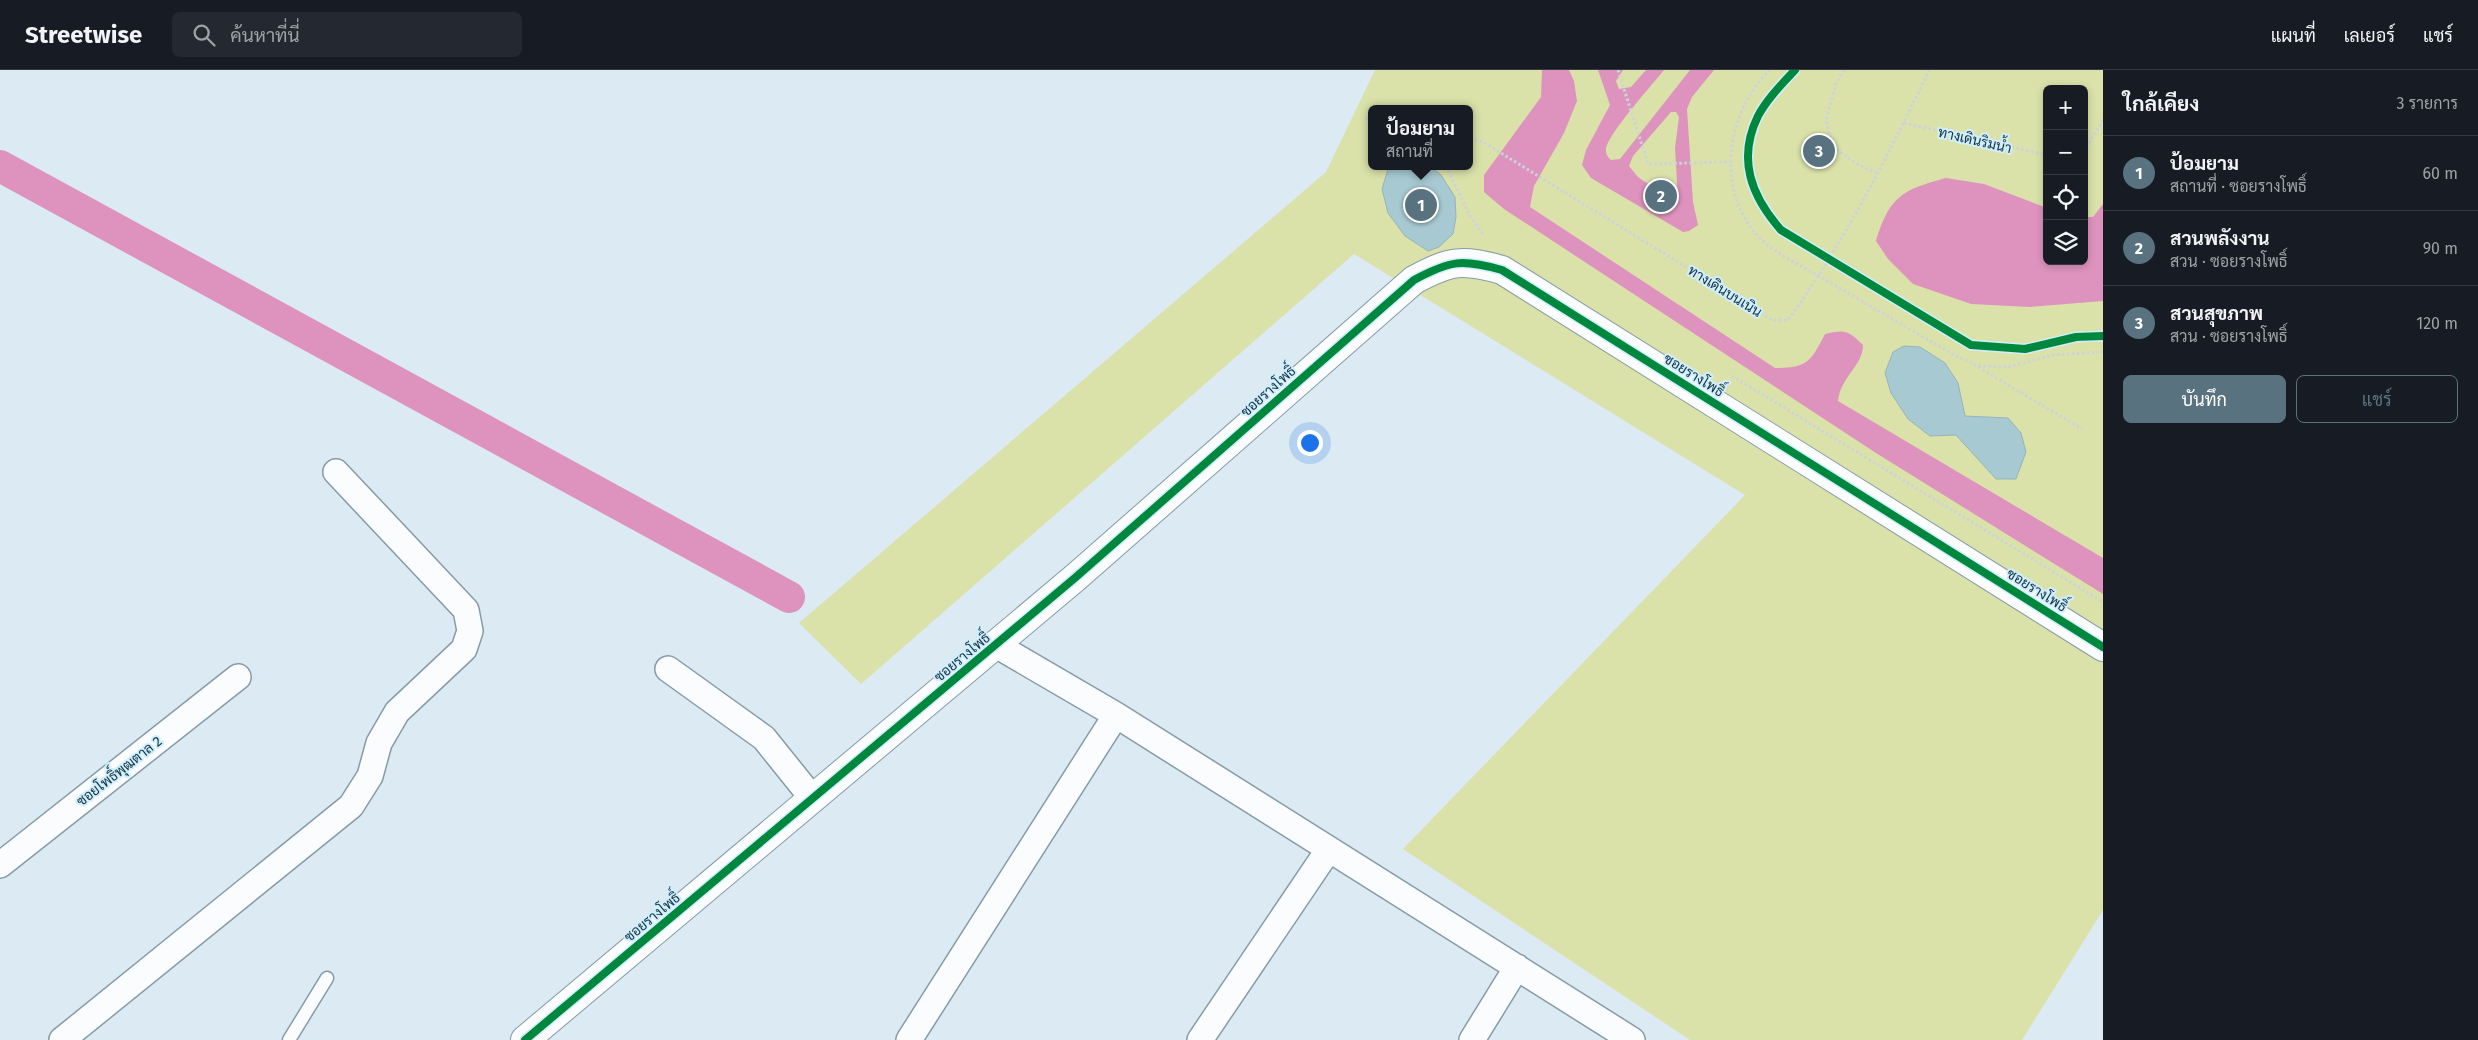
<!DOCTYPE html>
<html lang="th">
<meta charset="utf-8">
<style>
:root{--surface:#171b24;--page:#242831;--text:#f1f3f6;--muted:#9ea1a6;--line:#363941;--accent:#58727f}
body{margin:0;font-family:"Fira Sans",Sarabun,sans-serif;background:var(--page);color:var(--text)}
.controls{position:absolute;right:15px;top:15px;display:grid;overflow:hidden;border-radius:8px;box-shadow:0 2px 8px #0003}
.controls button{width:45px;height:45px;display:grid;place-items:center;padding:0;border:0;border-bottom:1px solid var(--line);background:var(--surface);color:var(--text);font:25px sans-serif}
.you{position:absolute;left:1309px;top:372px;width:18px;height:18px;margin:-12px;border:4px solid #fff;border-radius:50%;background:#1a73e8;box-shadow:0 0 0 8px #1a73e833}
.badge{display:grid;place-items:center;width:32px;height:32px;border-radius:50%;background:var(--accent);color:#fff;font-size:16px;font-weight:700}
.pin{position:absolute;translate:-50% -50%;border:2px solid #fff;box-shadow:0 1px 5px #0006}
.popup{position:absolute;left:1368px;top:35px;width:105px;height:65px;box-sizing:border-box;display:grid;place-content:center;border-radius:8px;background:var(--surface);filter:drop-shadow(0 1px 4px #0005);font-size:16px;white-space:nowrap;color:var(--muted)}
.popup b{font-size:19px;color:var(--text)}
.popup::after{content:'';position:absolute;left:50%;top:100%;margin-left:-10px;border:10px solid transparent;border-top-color:var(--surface)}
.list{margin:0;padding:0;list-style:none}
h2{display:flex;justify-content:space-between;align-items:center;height:65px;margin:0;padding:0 20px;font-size:21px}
h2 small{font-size:16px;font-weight:400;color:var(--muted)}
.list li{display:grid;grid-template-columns:32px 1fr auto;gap:15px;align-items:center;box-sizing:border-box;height:75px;padding:0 20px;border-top:1px solid var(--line)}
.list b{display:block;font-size:19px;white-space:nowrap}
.list p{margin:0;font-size:16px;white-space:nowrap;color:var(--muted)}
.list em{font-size:16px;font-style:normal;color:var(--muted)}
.actions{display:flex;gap:10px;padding:15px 20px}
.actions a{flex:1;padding:11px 0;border:1px solid var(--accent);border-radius:8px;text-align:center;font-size:18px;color:var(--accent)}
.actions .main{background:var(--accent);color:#fff}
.icon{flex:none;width:28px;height:28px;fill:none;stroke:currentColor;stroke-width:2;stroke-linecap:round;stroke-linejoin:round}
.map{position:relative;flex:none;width:2103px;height:970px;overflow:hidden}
header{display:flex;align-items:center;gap:30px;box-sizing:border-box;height:70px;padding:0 25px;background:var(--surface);border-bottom:1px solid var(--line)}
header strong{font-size:24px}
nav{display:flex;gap:28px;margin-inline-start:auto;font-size:18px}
.search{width:350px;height:45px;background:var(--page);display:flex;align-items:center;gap:12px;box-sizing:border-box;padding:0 18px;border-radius:8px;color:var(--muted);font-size:19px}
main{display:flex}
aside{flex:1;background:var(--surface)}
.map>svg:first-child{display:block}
.green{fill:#dae2aa;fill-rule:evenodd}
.water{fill:#de93be;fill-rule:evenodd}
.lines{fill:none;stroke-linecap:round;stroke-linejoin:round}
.canal{stroke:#de93be;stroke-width:32}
.building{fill:#a7cad2;stroke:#98b2ba}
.lane-casing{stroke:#859ca7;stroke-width:15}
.street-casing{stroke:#859ca7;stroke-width:28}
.secondary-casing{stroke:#859ca7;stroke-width:30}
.path{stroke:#cdd4d7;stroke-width:3;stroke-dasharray:2.5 2.5;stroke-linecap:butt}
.lane{stroke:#fafcfd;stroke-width:12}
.street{stroke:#fafcfd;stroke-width:25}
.secondary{stroke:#fafcfd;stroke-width:28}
.cycleway-casing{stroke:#d1eefd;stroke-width:11}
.cycleway{stroke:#00873e;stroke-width:8}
.labels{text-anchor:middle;stroke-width:4;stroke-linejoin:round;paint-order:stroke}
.street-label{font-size:14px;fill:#113241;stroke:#d1eefd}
</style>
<header>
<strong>Streetwise</strong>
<div class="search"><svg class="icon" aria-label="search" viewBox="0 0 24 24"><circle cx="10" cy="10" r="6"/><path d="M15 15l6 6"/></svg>ค้นหาที่นี่</div>
<nav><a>แผนที่</a><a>เลเยอร์</a><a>แชร์</a></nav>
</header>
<main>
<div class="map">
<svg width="2103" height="970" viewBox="0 0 2103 970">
<rect width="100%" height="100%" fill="#dbeaf3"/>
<path class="green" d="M1375,0H2103V840L2022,970H1690L1403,779L1745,425L1354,184L861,614L799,553L1326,102ZM2047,19H2084V191H2047ZM1372,39H1470V96H1372Z"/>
<path class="water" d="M1542,0H1569L1574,11L1577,31L1564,63L1534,116L1530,137L1775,298C1808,298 1811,291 1825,264C1845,259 1849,261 1863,275C1863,296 1841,306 1838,331L2103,488V524L1876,383L1504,139L1484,122V105L1541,27Z
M1598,0H1623L1616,11L1619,19L1631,17L1646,0H1664C1653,14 1606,66 1606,80C1606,85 1608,87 1611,90L1620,89L1690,0H1714L1692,27L1687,39L1693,132L1698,155L1689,161L1683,162L1591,108L1582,95L1586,80L1610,35ZM1671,42H1676L1679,47L1675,78L1678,129L1673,131L1638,107L1629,96L1633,86Z
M1946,108L1984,114L2047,138V191H2084V147H2093L2103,134V231L2030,237L1971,234L1913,214L1888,189L1876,171C1890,126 1902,120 1946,108Z"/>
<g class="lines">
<path class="canal" d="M0,96L789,527"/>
</g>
<path class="building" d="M1389,96H1430L1441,105L1455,127L1456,147L1453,164L1439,177L1428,181L1405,166L1388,143L1382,119Z
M1904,276L1920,277L1945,293L1958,313L1965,346L2008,348L2021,363L2026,382L2016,409H1996L1956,365L1930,366L1908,349L1891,323L1885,303L1893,282Z"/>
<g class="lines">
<defs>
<path id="lane" d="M289,970L327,908"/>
<path id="street" d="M996,575L1116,645L1632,970
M668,599L764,668L813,729
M0,795L238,607
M62,970L351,736L370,706L379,673L397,642L464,579L470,561L466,540L336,402
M909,970L1116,645
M1200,970L1329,779
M1472,970L1517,897"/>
<path id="secondary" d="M525,970L1076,507L1414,210C1451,190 1462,189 1502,200L2103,577"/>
</defs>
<use href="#lane" class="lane-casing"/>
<use href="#street" class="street-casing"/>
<use href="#secondary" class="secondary-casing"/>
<path class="path" d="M1618,0L1648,94L1731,92
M1770,0C1726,42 1714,122 1760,168C1777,185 1804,197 1824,209C1867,234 1910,259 1952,284L1978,296L2008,297L2053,285L2103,282
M1844,0L1836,14L1826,50L1833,77L1857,94L1877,103
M1366,48L1372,51
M1904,53L2047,85
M1470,68L1483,72L1772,250H1788C1844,173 1888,86 1929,0
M2084,82L2103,50
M1446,96L1470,146L1483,164
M1978,297L2082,359
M1732,306L2103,532"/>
<use href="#lane" class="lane"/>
<use href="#street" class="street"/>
<use href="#secondary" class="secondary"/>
<defs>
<path id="cycleway" d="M1795,0C1782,14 1767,29 1758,46C1737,89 1751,126 1781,160L1971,275L2025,279L2076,267L2103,266
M525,970L1076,507L1414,210C1451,190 1462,189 1502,200L2103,577"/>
</defs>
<use href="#cycleway" class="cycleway-casing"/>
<use href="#cycleway" class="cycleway"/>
</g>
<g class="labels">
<g class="street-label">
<text transform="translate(1975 70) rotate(13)" y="5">ทางเดินริมน้ำ</text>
<text transform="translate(1725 221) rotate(32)" y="5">ทางเดินบนเนิน</text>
<text transform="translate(1694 305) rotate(32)" y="5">ซอยรางโพธิ์</text>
<text transform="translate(1268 321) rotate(-42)" y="5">ซอยรางโพธิ์</text>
<text transform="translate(2037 520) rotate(32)" y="5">ซอยรางโพธิ์</text>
<text transform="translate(962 587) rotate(-40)" y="5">ซอยรางโพธิ์</text>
<text transform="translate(119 701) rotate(-38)" y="5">ซอยโพธิ์พุฒตาล 2</text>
<text transform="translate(652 847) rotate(-40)" y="5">ซอยรางโพธิ์</text>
</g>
</g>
</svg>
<div class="controls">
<button>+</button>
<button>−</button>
<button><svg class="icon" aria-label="locate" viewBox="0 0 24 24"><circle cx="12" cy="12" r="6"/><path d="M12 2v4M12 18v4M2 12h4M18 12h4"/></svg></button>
<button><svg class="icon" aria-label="layers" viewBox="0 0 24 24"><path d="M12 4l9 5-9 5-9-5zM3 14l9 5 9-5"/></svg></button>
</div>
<div class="you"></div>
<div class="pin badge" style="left:1421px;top:135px">1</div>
<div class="popup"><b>ป้อมยาม</b>สถานที่</div>
<div class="pin badge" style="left:1661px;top:126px">2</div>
<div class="pin badge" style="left:1819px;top:81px">3</div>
</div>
<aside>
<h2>ใกล้เคียง<small>3 รายการ</small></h2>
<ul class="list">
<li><span class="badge">1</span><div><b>ป้อมยาม</b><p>สถานที่ · ซอยรางโพธิ์</p></div><em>60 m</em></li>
<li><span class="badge">2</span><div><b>สวนพลังงาน</b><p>สวน · ซอยรางโพธิ์</p></div><em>90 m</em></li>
<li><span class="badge">3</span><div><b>สวนสุขภาพ</b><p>สวน · ซอยรางโพธิ์</p></div><em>120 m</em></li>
</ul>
<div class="actions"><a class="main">บันทึก</a><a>แชร์</a></div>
</aside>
</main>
